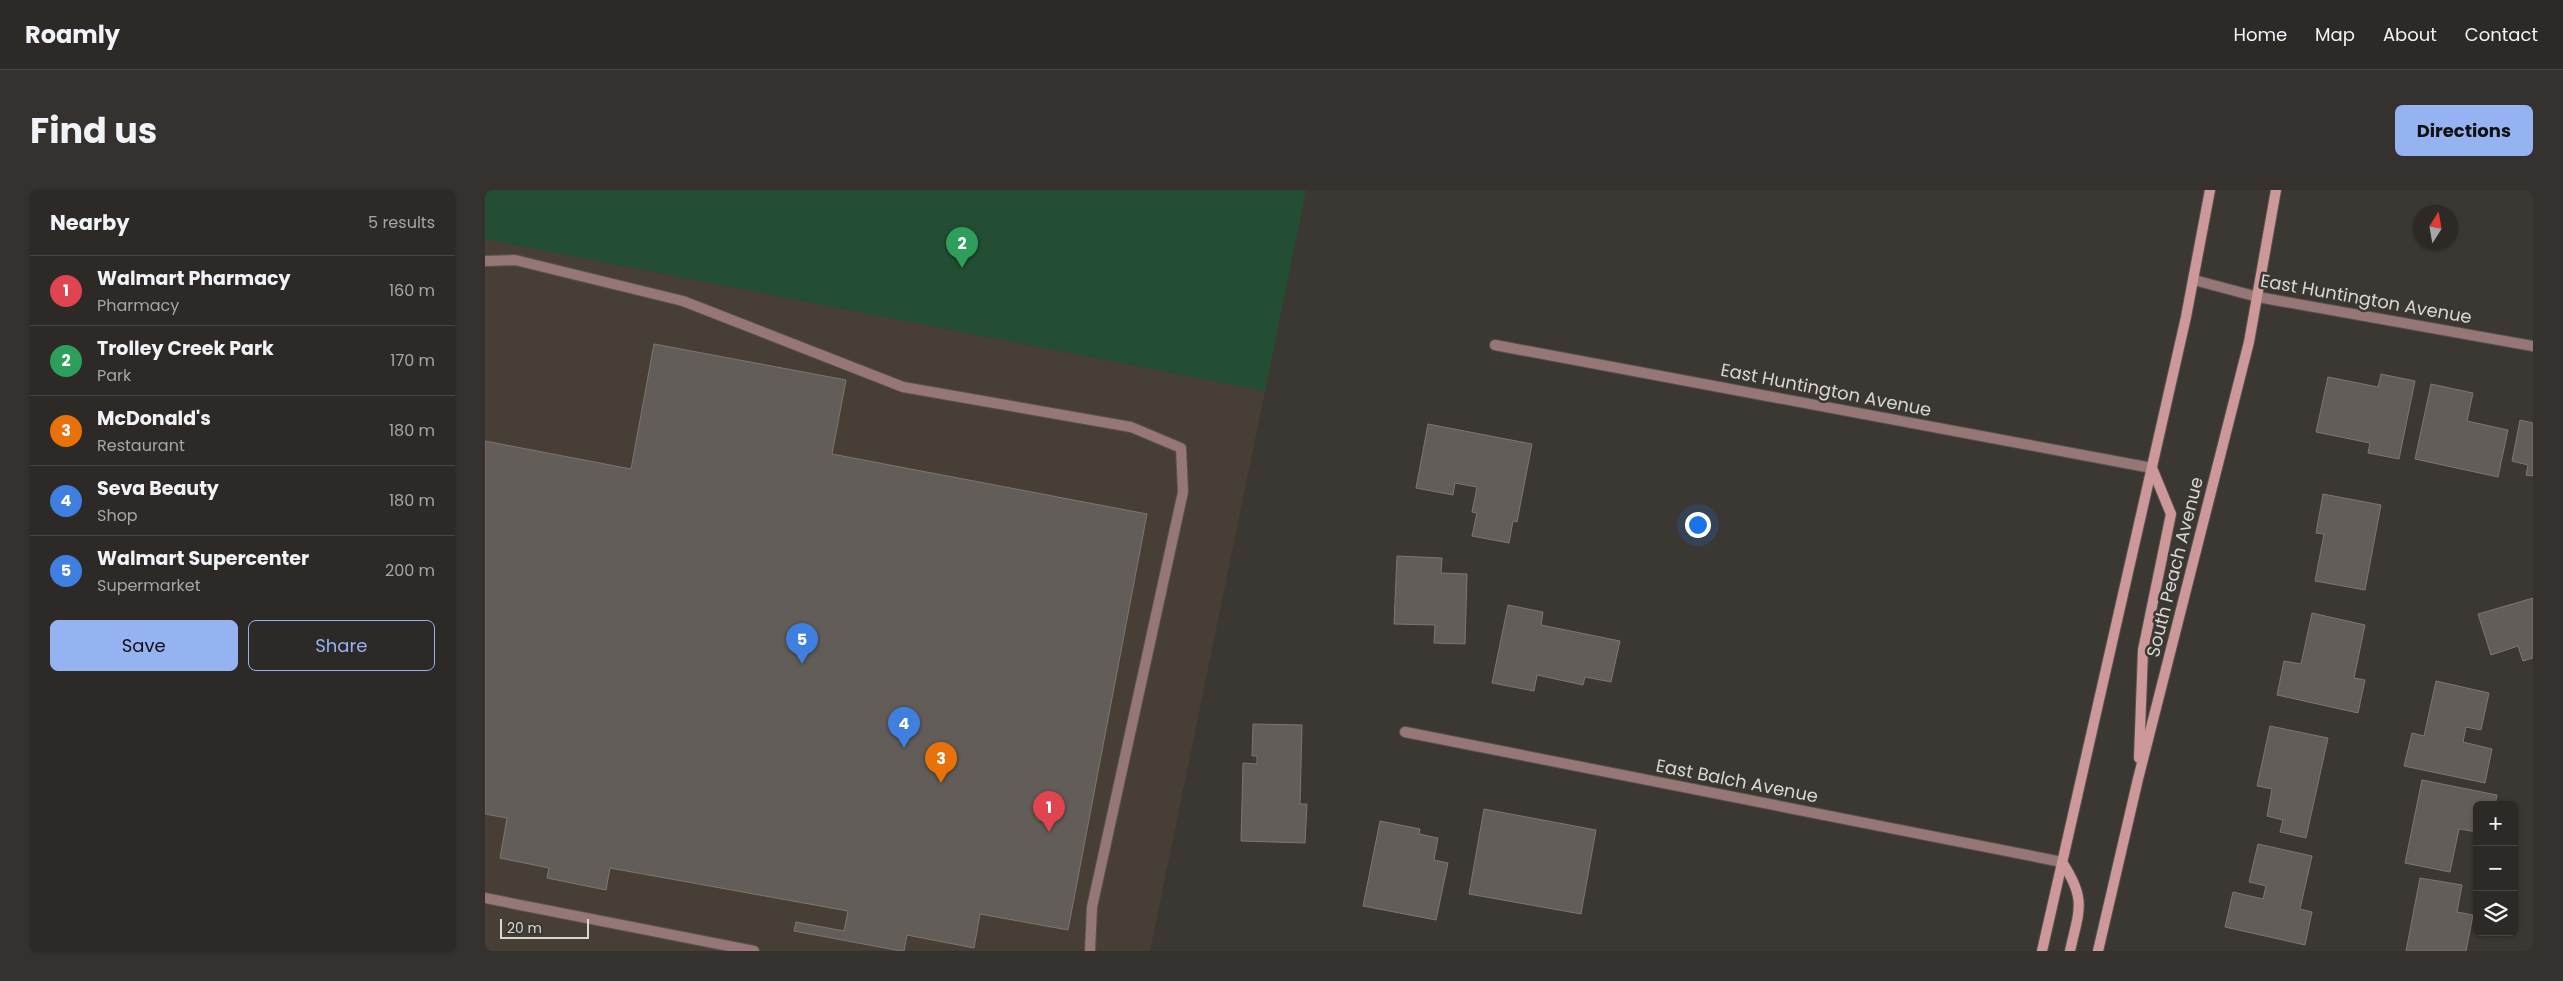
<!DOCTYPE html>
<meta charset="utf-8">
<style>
:root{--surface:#2c2926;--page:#34312e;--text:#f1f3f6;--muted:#a6a6a7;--line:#484543;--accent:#95b2f1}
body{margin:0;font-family:Poppins,sans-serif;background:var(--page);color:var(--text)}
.controls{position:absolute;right:15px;bottom:15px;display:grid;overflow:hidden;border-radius:8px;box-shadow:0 1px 4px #0004}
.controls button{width:45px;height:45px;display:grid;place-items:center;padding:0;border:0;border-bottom:1px solid var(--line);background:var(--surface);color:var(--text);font:25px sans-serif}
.compass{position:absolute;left:1928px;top:15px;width:45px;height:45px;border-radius:50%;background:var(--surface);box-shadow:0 1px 4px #0004;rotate:11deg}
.scale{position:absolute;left:15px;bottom:12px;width:89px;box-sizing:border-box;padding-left:5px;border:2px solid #d9d7d3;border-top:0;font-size:14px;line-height:18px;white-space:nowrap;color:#d9d7d3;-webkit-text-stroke:4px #3b3732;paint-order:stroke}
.you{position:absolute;left:1212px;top:334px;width:18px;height:18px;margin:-12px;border:4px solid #fff;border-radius:50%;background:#1a73e8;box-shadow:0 0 0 8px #1a73e833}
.badge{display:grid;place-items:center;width:32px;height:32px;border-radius:50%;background:var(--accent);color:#fff;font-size:16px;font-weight:700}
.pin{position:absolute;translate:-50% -41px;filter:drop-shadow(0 1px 2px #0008)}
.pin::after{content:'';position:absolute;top:26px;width:18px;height:15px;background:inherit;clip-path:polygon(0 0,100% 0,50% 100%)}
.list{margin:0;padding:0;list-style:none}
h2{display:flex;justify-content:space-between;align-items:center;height:65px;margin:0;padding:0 20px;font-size:21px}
h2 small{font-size:16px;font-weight:400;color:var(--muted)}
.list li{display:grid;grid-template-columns:32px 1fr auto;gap:15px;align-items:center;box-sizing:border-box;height:70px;padding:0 20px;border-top:1px solid var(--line)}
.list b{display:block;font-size:19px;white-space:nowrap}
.list p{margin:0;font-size:16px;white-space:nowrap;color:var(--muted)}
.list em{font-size:16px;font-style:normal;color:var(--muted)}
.actions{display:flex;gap:10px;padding:15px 20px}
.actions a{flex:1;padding:11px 0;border:1px solid var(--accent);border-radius:8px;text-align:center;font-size:18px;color:var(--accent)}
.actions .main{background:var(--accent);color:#111}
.icon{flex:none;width:28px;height:28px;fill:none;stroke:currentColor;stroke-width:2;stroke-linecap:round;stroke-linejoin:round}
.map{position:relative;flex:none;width:2048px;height:761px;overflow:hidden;border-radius:8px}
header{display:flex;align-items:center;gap:30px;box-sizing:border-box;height:70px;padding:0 25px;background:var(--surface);border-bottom:1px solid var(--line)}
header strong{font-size:24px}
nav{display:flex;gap:28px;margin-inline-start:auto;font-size:18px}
.intro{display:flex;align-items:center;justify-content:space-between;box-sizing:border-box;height:120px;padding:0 30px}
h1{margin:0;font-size:35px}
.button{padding:12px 22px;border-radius:8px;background:var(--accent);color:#111;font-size:18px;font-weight:700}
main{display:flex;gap:30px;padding:0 30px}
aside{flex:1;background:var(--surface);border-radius:8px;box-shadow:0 1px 4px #0004}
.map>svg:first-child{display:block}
.built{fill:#473f35}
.green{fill:#234e34}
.building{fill:#625d58;stroke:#7d7772}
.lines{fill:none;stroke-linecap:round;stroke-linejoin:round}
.lane-casing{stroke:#57544f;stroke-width:12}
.street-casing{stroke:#57544f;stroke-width:12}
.secondary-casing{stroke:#57544f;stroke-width:12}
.lane{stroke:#967676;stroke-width:10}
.street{stroke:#967676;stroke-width:10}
.secondary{stroke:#cc9899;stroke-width:10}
.labels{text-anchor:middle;stroke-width:5;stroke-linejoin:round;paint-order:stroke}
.street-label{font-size:18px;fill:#d9d7d3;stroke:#3b3732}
</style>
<header>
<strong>Roamly</strong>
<nav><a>Home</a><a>Map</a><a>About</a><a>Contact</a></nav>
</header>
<div class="intro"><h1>Find us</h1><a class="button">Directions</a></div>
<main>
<aside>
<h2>Nearby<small>5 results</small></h2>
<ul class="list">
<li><span class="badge" style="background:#e0444e">1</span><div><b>Walmart Pharmacy</b><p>Pharmacy</p></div><em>160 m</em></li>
<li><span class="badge" style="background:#2e9e5b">2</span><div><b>Trolley Creek Park</b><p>Park</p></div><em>170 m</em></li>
<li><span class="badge" style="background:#e8710a">3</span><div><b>McDonald's</b><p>Restaurant</p></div><em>180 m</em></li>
<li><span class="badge" style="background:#3f7fe0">4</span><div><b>Seva Beauty</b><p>Shop</p></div><em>180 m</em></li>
<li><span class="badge" style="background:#3f7fe0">5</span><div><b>Walmart Supercenter</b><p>Supermarket</p></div><em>200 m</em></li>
</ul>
<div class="actions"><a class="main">Save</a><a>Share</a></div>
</aside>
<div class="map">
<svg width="2048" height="761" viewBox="0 0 2048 761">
<rect width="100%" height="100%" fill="#3b3732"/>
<path class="built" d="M0,49L780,201L665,761H0Z"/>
<path class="green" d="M0,0H821L780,201L0,49Z"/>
<path class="building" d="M169,154L361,190L347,264L662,324L583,740L495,724L489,758L422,745L419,761H416L309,741L311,732L359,741L363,721L125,678L121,700L62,688L64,678L15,668L22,628L0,624V251L146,279Z
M1896,184L1930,191L1914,269L1883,263L1885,253L1831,242L1843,187L1893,197Z
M1946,194L1988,203L1982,231L2023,240L2013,287L1930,269Z
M2035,230L2048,233V286L2041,285L2043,275L2027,271Z
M943,234L1047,254L1032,332L1028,331L1024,353L987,346L992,323L987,322L992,297L970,293L968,305L931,298Z
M1838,304L1896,315L1880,400L1830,391L1839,344L1831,343Z
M912,366L957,368L956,383L982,384L980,454L949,453L950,435L909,434Z
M2048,408V468L2038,471L2033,456L2006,465L1993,424Z
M1023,415L1058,422L1056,435L1135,451L1126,492L1100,487L1098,495L1052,485L1049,501L1007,493Z
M1827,423L1880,435L1869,488L1880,490L1873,523L1792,505L1799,471L1816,474Z
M1951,491L2004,503L1996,540L1981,537L1978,552L2007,559L2000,593L1919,576L1927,543L1939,546Z
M768,534L817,535L815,614H822L820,653L756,651L758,573L772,574V566H767Z
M1785,536L1843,548L1821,648L1795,642L1798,630L1782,626L1787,599L1772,596Z
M1937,590L2012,605L2010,615H1992V642L1974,639L1965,682L1920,673Z
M999,619L1111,640L1096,724L984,704Z
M895,631L935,639L934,644L953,648L949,670L963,673L951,730L878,716Z
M1773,654L1827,666L1815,719L1827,722L1820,755L1740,737L1748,702L1778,709L1781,696L1764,692Z
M1935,688L1977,695L1972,722L1988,725L1981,761H1921Z"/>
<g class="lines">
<defs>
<path id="lane" d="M0,71L30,70L198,111L418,197L646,237L696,258L698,302L607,717L605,761
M0,708L269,761"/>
<path id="street" d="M1709,90L1773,107L2048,156
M1010,155L1667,278
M920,542L1577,672"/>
<path id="secondary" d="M1654,568L1658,460L1686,324L1667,278
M1577,672C1602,710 1594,720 1585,761
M1557,761L1701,127L1725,0
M1613,761L1653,589L1764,152L1791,0"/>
</defs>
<use href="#lane" class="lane-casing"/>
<use href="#street" class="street-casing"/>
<use href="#secondary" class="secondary-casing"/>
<use href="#lane" class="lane"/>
<use href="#street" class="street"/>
<use href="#secondary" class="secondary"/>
</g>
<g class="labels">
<g class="street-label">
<text transform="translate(1881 109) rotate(10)" y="6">East Huntington Avenue</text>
<text transform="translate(1341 200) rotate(11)" y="6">East Huntington Avenue</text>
<text transform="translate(1690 377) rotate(-76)" y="6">South Peach Avenue</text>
<text transform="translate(1252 591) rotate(11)" y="6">East Balch Avenue</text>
</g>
</g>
</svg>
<div class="controls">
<button>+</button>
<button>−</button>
<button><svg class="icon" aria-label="layers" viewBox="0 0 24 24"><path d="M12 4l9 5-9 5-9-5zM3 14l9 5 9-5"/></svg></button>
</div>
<svg class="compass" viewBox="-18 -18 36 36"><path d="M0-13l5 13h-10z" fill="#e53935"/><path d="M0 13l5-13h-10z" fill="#a6a6a7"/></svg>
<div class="scale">20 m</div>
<div class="you"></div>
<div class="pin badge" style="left:564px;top:642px;background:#e0444e">1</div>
<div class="pin badge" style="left:477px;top:78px;background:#2e9e5b">2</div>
<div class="pin badge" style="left:456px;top:593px;background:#e8710a">3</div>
<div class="pin badge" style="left:419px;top:558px;background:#3f7fe0">4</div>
<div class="pin badge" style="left:317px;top:474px;background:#3f7fe0">5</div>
</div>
</main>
